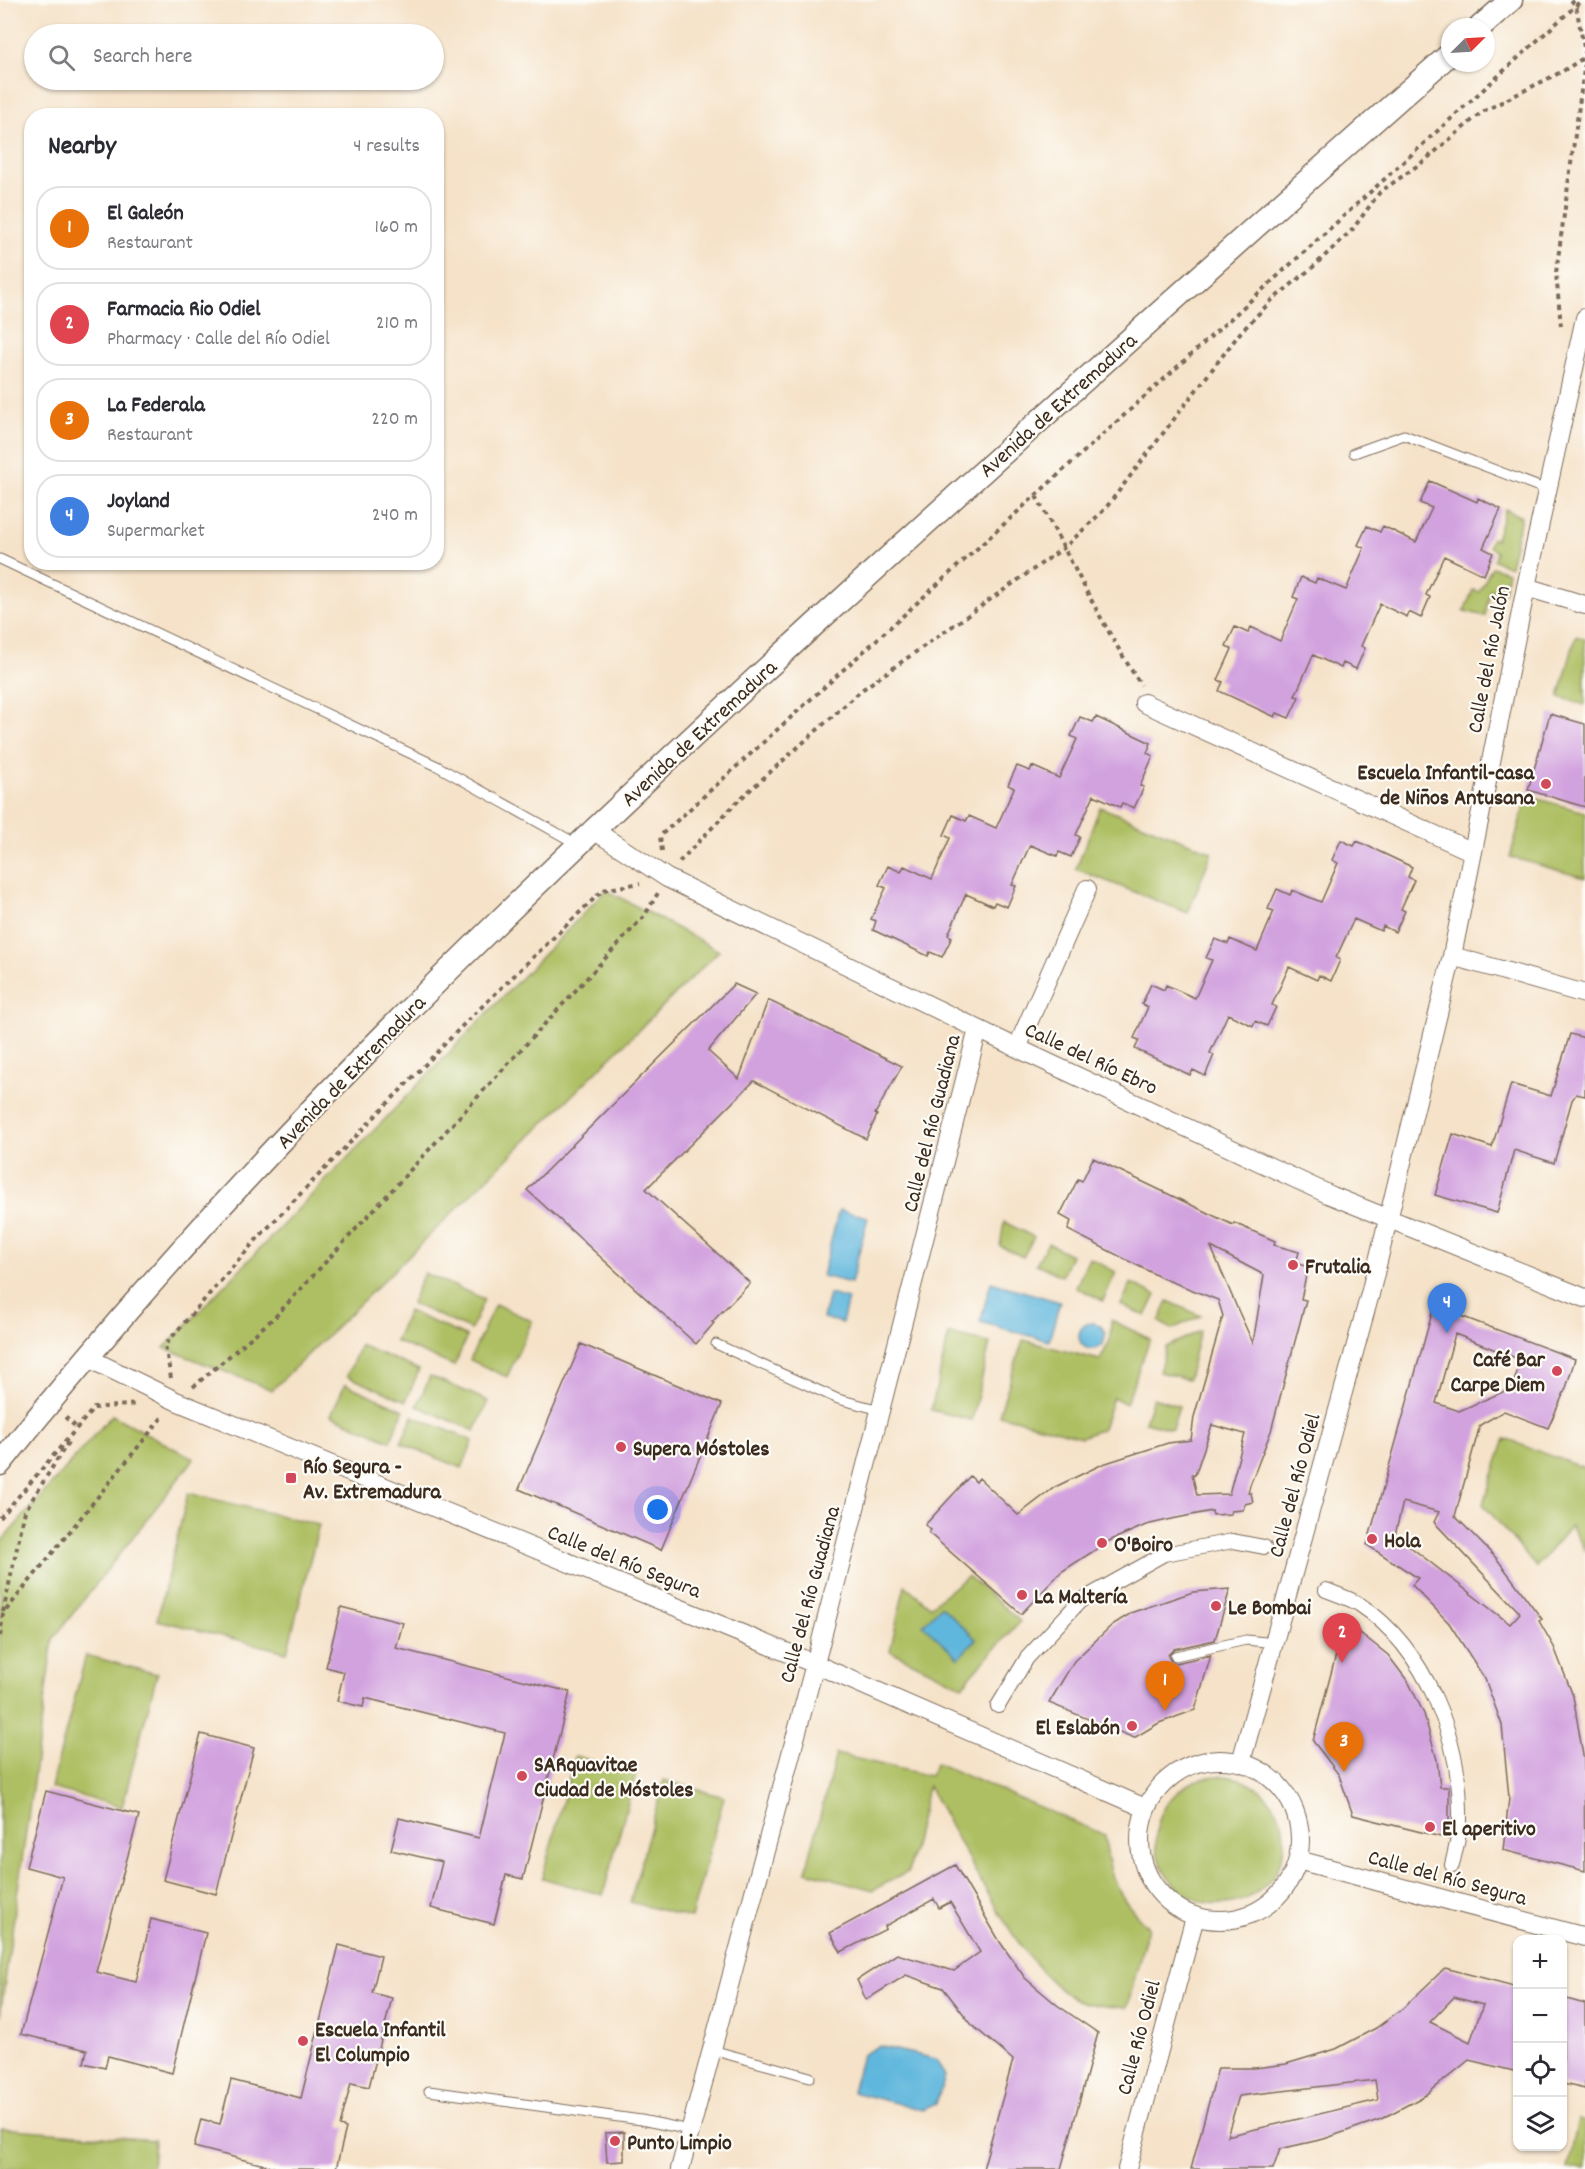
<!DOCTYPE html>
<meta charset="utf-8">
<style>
:root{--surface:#fff;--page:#f2f2f3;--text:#2b2b33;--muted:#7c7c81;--line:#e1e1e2;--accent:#ea580c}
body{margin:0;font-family:Dekko,sans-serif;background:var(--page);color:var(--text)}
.controls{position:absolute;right:18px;bottom:18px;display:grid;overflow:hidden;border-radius:12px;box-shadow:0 2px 4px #0004}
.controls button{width:54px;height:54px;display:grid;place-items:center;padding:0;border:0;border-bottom:2px solid var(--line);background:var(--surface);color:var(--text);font:30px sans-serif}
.compass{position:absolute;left:1441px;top:18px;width:54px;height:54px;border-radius:50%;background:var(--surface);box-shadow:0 2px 4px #0004;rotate:66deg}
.you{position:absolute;left:658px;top:1510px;width:21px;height:21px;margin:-15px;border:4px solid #fff;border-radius:50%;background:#1a73e8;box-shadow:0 0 0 9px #1a73e833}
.badge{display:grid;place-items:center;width:39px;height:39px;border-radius:50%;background:var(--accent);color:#fff;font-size:20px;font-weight:700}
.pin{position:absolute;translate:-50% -50px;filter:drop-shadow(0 2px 3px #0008)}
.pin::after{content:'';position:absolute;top:32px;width:21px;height:18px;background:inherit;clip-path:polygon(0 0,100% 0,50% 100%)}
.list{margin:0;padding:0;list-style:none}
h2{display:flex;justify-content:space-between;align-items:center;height:78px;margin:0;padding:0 24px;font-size:26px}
h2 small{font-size:20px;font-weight:400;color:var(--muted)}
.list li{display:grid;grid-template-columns:39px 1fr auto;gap:18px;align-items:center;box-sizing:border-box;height:84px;margin:0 12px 12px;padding:0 12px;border:2px solid var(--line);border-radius:24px}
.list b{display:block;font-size:22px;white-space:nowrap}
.list p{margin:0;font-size:20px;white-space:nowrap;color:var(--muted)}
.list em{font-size:20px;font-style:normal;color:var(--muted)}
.icon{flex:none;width:33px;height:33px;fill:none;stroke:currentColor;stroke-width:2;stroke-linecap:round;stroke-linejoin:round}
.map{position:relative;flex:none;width:1585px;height:2169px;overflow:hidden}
.search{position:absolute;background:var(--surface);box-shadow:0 2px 4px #0004;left:24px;top:24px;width:420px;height:66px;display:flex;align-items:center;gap:15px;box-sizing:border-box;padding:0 21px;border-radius:33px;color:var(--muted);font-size:22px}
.panel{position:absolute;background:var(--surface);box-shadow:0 2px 4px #0004;left:24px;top:108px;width:420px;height:462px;border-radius:24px}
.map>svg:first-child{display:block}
.green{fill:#aebf63;stroke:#747440;stroke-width:1.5}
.water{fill:#61b7dd;stroke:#4e707e;stroke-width:1.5}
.building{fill:#d2a2df;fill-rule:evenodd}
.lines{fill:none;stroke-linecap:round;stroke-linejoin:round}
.service-casing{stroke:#7c6a5a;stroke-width:11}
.pedestrian-casing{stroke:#7c6a5a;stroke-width:16}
.minor-casing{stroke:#7c6a5a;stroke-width:20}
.tertiary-casing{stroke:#7c6a5a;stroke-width:25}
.path{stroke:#7c6a5a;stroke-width:4;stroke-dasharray:4.5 4.5;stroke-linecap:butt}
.service{stroke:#fff;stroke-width:9}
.pedestrian{stroke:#fff;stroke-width:14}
.minor{stroke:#fff;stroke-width:18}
.tertiary{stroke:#fff;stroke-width:22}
.poi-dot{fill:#d1495b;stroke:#fdfcf7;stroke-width:2}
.labels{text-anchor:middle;stroke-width:4.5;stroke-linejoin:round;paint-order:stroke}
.street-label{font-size:22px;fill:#3b2a1e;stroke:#fdfcf7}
.poi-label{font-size:22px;font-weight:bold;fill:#3b2a1e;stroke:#fdfcf7;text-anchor:start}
</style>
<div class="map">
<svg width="1585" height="2169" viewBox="0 0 1585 2169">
<rect width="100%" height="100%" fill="#fdfcf7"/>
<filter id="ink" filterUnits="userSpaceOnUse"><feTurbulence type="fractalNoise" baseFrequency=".0167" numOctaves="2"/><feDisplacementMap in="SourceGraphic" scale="12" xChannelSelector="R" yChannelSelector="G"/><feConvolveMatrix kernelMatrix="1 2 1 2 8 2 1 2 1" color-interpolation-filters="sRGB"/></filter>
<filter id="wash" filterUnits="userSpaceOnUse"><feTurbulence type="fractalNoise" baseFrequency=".008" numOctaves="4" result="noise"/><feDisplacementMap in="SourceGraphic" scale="24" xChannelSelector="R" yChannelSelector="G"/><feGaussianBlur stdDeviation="1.35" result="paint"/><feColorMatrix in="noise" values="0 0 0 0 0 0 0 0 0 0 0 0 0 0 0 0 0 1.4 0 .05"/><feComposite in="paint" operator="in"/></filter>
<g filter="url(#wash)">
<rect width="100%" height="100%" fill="#f5e2c8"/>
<path class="green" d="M1505,509L1521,517L1510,567L1494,560L1496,552L1489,546L1492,538L1496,539Z
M1492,567L1508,572L1504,593L1490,590L1485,616L1464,611L1473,590L1479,592Z
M1576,636L1585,639V705L1559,697Z
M1527,796L1585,812V878L1510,857Z
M1100,807L1212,852L1188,913L1076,869Z
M606,890L719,951L272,1390L164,1348Z
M1004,1222L1034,1237L1023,1257L1000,1246Z
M1048,1243L1071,1255L1062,1276L1036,1264Z
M1089,1258L1116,1272L1103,1301L1076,1287Z
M424,1273L484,1299L471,1330L411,1303Z
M1131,1283L1156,1295L1146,1316L1121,1305Z
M1168,1301L1201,1316L1172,1329L1159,1322Z
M495,1304L532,1321L507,1377L470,1360Z
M408,1311L467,1337L454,1366L395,1341Z
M1111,1320L1150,1339L1126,1404L1113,1397L1103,1429L1081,1437L999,1415L1023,1340L1100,1360L1110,1340Z
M1200,1331L1188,1379L1159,1372L1166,1347Z
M949,1334L990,1343L972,1420L931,1410Z
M360,1345L419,1370L406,1401L347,1376Z
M430,1376L488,1401L475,1431L417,1406Z
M345,1384L404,1410L390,1441L331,1415Z
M1153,1398L1179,1406L1172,1429L1145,1422Z
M112,1415L194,1459L53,1639L0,2017V1543Z
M413,1416L473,1441L462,1468L401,1443Z
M1505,1439L1585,1468V1550L1571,1526L1536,1567L1483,1504Z
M188,1493L319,1525L287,1652L157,1620Z
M968,1576L1020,1621L962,1686L890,1651L905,1585L930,1606Z
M86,1655L157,1674L122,1807L51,1788Z
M836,1754L930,1776L936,1763L1105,1835C1108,1877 1118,1897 1148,1927L1127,2008C1111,2006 1087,2006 1073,1998C1018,1968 961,1841 928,1786L908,1872L873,1890L806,1871Z
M575,1756L636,1773L603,1895L542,1878Z
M1156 1840a64 64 0 1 1 128 0a64 64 0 1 1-128 0Z
M664,1780L724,1797L691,1918L630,1902Z
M1578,2120L1585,2122V2169H1568Z
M0,2128L154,2140L152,2169H0Z"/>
<path class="water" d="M839,1210L868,1217L851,1283L822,1276Z
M991,1282L1060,1302L1049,1341L980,1322Z
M829,1294L848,1299L842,1323L823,1318Z
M1079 1336a13 13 0 1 1 26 0a13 13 0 1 1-26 0Z
M941,1606L976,1639L959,1658L923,1625Z
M878,2046L936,2059L945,2076L936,2104L923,2110L852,2092L862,2055Z"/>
<g id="blocks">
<path class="building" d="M1430,481L1477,502L1478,498L1501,509L1483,548L1493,553L1484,575L1444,556L1426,595L1430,597L1421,618L1409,612L1407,617L1380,604L1361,646L1365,648L1356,669L1343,663L1341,668L1313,655L1295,696L1299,697L1289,718L1277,713L1275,717L1219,691L1223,682L1218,680L1232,649L1226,646L1235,627L1248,633L1251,627L1280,641L1298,599L1293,597L1301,577L1315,583L1317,578L1346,590L1364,548L1358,545L1367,526L1380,532L1383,526L1416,542L1432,508L1420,503Z
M1550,714L1585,724V807L1528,790Z
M1080,717L1093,722L1096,717L1151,743L1147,753L1153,756L1140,786L1144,787L1134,808L1122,803L1120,807L1094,795L1076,835L1080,837L1071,857L1059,852L1057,856L1030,845L1012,885L1016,886L1007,907L995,902L993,906L966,894L948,935L952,937L942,957L930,952L928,956L873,930L876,921L871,919L886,888L879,885L888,866L901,872L904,866L932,879L950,838L944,835L953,815L966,821L969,816L996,828L1014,788L1008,785L1017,766L1030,771L1032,766L1059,778L1077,739L1071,736Z
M1341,840L1354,846L1357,841L1412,867L1408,877L1414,880L1401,909L1405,911L1395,932L1383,926L1381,931L1354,919L1336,958L1340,960L1331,981L1319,975L1317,980L1289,967L1272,1005L1276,1007L1267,1026L1255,1021L1253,1026L1228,1014L1210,1053L1214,1055L1205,1076L1193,1070L1190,1075L1135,1049L1139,1040L1134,1038L1148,1007L1142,1004L1151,984L1164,990L1166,985L1195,998L1212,960L1206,958L1215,939L1228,944L1230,939L1257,951L1274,911L1268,909L1277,889L1290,895L1292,890L1321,902L1338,863L1332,860Z
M734,984L756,994L708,1051L739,1079L768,1000L902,1066L875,1114L877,1115L866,1139L754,1081L646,1189L750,1283L712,1322L714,1323L696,1344L527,1190Z
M1570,1034L1585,1038V1096L1576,1094L1572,1100L1554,1163L1514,1150L1497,1213L1435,1195L1453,1134L1492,1147L1511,1084L1551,1096Z
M1093,1158L1233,1225L1234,1223L1275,1241L1274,1245L1299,1252L1296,1263L1308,1267L1301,1299L1306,1300L1271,1431L1250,1485L1248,1493H1251L1253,1502L1245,1504L1243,1510L1231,1511V1514L1213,1515L1212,1511L1172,1519L1146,1525L1109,1541L1061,1572L1021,1614L929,1533L931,1530L925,1525L970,1476L976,1482L979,1478L1018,1515L1055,1487L1103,1464L1168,1443L1191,1440L1194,1417L1223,1316L1218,1300L1162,1278L1068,1230L1071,1221L1060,1215L1078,1179L1082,1181ZM1211,1247L1264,1275L1253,1343L1238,1310ZM1212,1425L1245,1434L1229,1494L1197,1495L1192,1474L1195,1475Z
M1434,1306L1575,1359L1566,1388L1548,1428L1504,1411L1480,1425L1455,1516L1497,1559L1542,1619L1539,1621L1554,1647L1573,1696L1584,1761L1585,1871L1503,1850L1509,1798L1502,1725L1485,1679L1449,1623L1412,1585L1418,1578L1367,1545ZM1455,1334L1521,1360L1512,1388L1459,1411L1436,1403ZM1403,1502L1439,1512L1434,1522L1520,1613L1510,1624L1395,1535Z
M581,1344L722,1404L661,1550L519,1489Z
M1230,1589L1215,1640L1174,1649L1168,1655L1170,1660L1176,1663L1211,1655L1195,1710L1159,1723L1134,1738L1049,1703L1074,1661L1112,1625L1133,1612L1193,1592Z
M341,1607L403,1623L396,1648L570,1692L523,1879L506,1875L494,1924L431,1908L442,1862L391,1850L399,1818L479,1838L505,1733L365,1698L363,1707L337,1701L344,1672L326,1667Z
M1345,1621L1388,1655L1409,1683L1424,1714L1437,1760L1440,1787H1449V1839L1353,1815L1339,1775L1313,1741Z
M201,1734L254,1748L216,1894L163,1880Z
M46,1791L139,1815L96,1972L136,1982L151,1919L206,1933L172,2073L108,2056L105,2068L84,2063L87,2050L21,2034L63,1877L26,1867Z
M955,1865L1000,1942L1025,1978L1057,2005L1098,2033L1061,2169H983L1013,2060L972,2025L943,1988L906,1975L866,2000L857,1980L897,1954L954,1971L980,1952L950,1902L939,1908L934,1899L885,1926L886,1929L841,1952L830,1933Z
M339,1945L381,1956L372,1993L392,1998L369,2087L351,2083L340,2126L346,2128L336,2169H280L194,2147L201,2119L220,2124L231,2080L301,2098Z
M1445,1968L1518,1987V2072L1469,2060L1426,2095L1381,2119L1324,2139L1280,2149L1273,2169H1191L1218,2068H1255L1286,2064L1336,2049L1376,2028L1403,2008ZM1454,1997L1483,2005L1470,2042L1430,2022ZM1375,2080L1378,2100L1227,2136L1239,2096Z
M1563,1998L1585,2004V2089L1563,2084Z
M624,2132V2161L607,2162L605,2133Z"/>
</g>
</g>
<g filter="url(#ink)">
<use href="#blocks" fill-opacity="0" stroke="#7c6a5a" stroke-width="1.5"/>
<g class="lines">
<defs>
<path id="service" d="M1354,453L1404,435L1547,490
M0,559L437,766L577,844
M716,1344L838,1399L880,1410
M1175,1656L1246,1640L1275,1643
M712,2050L810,2077
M429,2091L641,2120L690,2130"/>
<path id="pedestrian" d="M1326,1590C1336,1594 1349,1598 1359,1604C1427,1649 1462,1742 1460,1820C1460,1835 1455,1851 1452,1865
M998,1706L1027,1658L1080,1601L1164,1554L1233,1541L1264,1547"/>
<path id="minor" d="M1526,587L1585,605
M1144,703L1473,852
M592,829L667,878L1017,1048L1330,1195L1585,1298
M1452,956L1585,994
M1017,1048L1087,889
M86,1357L176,1401L815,1664L1145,1808
M1140 1840a80 80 0 1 1 160 0a80 80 0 1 1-160 0Z
M1241,1762L1370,1294L1452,956L1526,587L1585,318
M1298,1860L1585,1937
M680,2169L815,1664L978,1029
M1127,2169L1195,1917"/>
<path id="tertiary" d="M1480,27L1511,0
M0,1464C243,1158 527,888 814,625C1025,433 1237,242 1450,54"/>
</defs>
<use href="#service" class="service-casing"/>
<use href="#pedestrian" class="pedestrian-casing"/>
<use href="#minor" class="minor-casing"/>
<use href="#tertiary" class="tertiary-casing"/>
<path class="path" d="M1571,0L1576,6L1585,53
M1561,326L1556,273L1585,62
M1036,496C1071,559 1101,624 1141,685
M662,851L660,836L1582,0
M679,862L740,799L863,689L1065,547L1105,509L1240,333L1271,301L1313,267L1352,230L1380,192L1424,161L1482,112L1563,71L1585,57
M171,1378L165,1345L257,1239L468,1020L603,890L640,883
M193,1387L275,1317L645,915L658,893
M65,1417L77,1428
M0,1518L94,1408L138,1404
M3,1612L25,1511L70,1439
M0,1636L3,1614L164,1415"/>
<use href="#service" class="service"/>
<use href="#pedestrian" class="pedestrian"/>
<use href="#minor" class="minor"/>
<use href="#tertiary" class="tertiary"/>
</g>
</g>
<g class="poi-dot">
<circle cx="1546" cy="784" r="6"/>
<circle cx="1293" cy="1265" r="6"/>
<circle cx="1557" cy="1371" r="6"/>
<circle cx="621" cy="1447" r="6"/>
<rect x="285" y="1472" width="12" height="12" rx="3"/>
<circle cx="1372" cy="1539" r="6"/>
<circle cx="1102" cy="1543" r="6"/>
<circle cx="1022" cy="1595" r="6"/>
<circle cx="1216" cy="1606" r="6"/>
<circle cx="1132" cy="1726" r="6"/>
<circle cx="522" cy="1776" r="6"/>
<circle cx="1430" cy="1827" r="6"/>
<circle cx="303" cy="2041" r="6"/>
<circle cx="615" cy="2141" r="6"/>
</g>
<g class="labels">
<g class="street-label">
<text transform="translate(1057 404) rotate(-42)" y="8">Avenida de Extremadura</text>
<text transform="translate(1487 659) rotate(-79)" y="8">Calle del Río Jalón</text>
<text transform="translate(698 732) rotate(-43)" y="8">Avenida de Extremadura</text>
<text transform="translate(1092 1057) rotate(25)" y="8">Calle del Río Ebro</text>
<text transform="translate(350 1071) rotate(-46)" y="8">Avenida de Extremadura</text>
<text transform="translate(930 1123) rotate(-76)" y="8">Calle del Río Guadiana</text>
<text transform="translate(1293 1485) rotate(-75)" y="8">Calle del Río Odiel</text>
<text transform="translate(625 1560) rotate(22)" y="8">Calle del Río Segura</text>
<text transform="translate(808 1594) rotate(-75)" y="8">Calle del Río Guadiana</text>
<text transform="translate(1448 1876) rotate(15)" y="8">Calle del Río Segura</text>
<text transform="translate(1137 2037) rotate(-75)" y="8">Calle Río Odiel</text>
</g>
<g class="poi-label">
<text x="1534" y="779" text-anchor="end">Escuela Infantil-casa<tspan x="1534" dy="25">de Niños Antusana</tspan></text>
<text x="1305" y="1273">Frutalia</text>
<text x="1545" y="1366" text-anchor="end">Café Bar<tspan x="1545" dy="25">Carpe Diem</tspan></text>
<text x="633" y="1455">Supera Móstoles</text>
<text x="303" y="1473">Río Segura -<tspan x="303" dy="25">Av. Extremadura</tspan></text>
<text x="1384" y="1547">Hola</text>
<text x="1114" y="1551">O'Boiro</text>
<text x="1034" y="1603">La Maltería</text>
<text x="1228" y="1614">Le Bombai</text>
<text x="1120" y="1734" text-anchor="end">El Eslabón</text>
<text x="534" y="1771">SARquavitae<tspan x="534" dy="25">Ciudad de Móstoles</tspan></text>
<text x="1442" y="1835">El aperitivo</text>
<text x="315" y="2036">Escuela Infantil<tspan x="315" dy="25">El Columpio</tspan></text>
<text x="627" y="2149">Punto Limpio</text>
</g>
</g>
</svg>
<div class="controls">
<button>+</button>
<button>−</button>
<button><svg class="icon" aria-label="locate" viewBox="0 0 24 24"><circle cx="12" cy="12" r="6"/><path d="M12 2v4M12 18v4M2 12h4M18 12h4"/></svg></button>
<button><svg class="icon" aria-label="layers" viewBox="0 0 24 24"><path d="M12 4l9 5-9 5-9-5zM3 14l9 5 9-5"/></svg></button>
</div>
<svg class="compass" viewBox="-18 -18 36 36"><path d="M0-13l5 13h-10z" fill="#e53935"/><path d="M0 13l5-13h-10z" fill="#7c7c81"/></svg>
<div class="you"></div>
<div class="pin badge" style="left:1165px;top:1711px;background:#e8710a">1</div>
<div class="pin badge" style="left:1342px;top:1663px;background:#e0444e">2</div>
<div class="pin badge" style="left:1344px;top:1772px;background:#e8710a">3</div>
<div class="pin badge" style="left:1447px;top:1333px;background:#3f7fe0">4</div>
<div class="search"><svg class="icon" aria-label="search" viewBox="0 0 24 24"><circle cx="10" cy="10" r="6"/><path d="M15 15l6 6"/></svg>Search here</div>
<section class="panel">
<h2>Nearby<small>4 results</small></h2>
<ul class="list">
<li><span class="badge" style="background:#e8710a">1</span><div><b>El Galeón</b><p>Restaurant</p></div><em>160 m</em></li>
<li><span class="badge" style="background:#e0444e">2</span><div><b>Farmacia Rio Odiel</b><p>Pharmacy · Calle del Río Odiel</p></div><em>210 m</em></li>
<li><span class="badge" style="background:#e8710a">3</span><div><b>La Federala</b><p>Restaurant</p></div><em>220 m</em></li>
<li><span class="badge" style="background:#3f7fe0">4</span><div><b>Joyland</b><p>Supermarket</p></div><em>240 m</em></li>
</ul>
</section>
</div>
